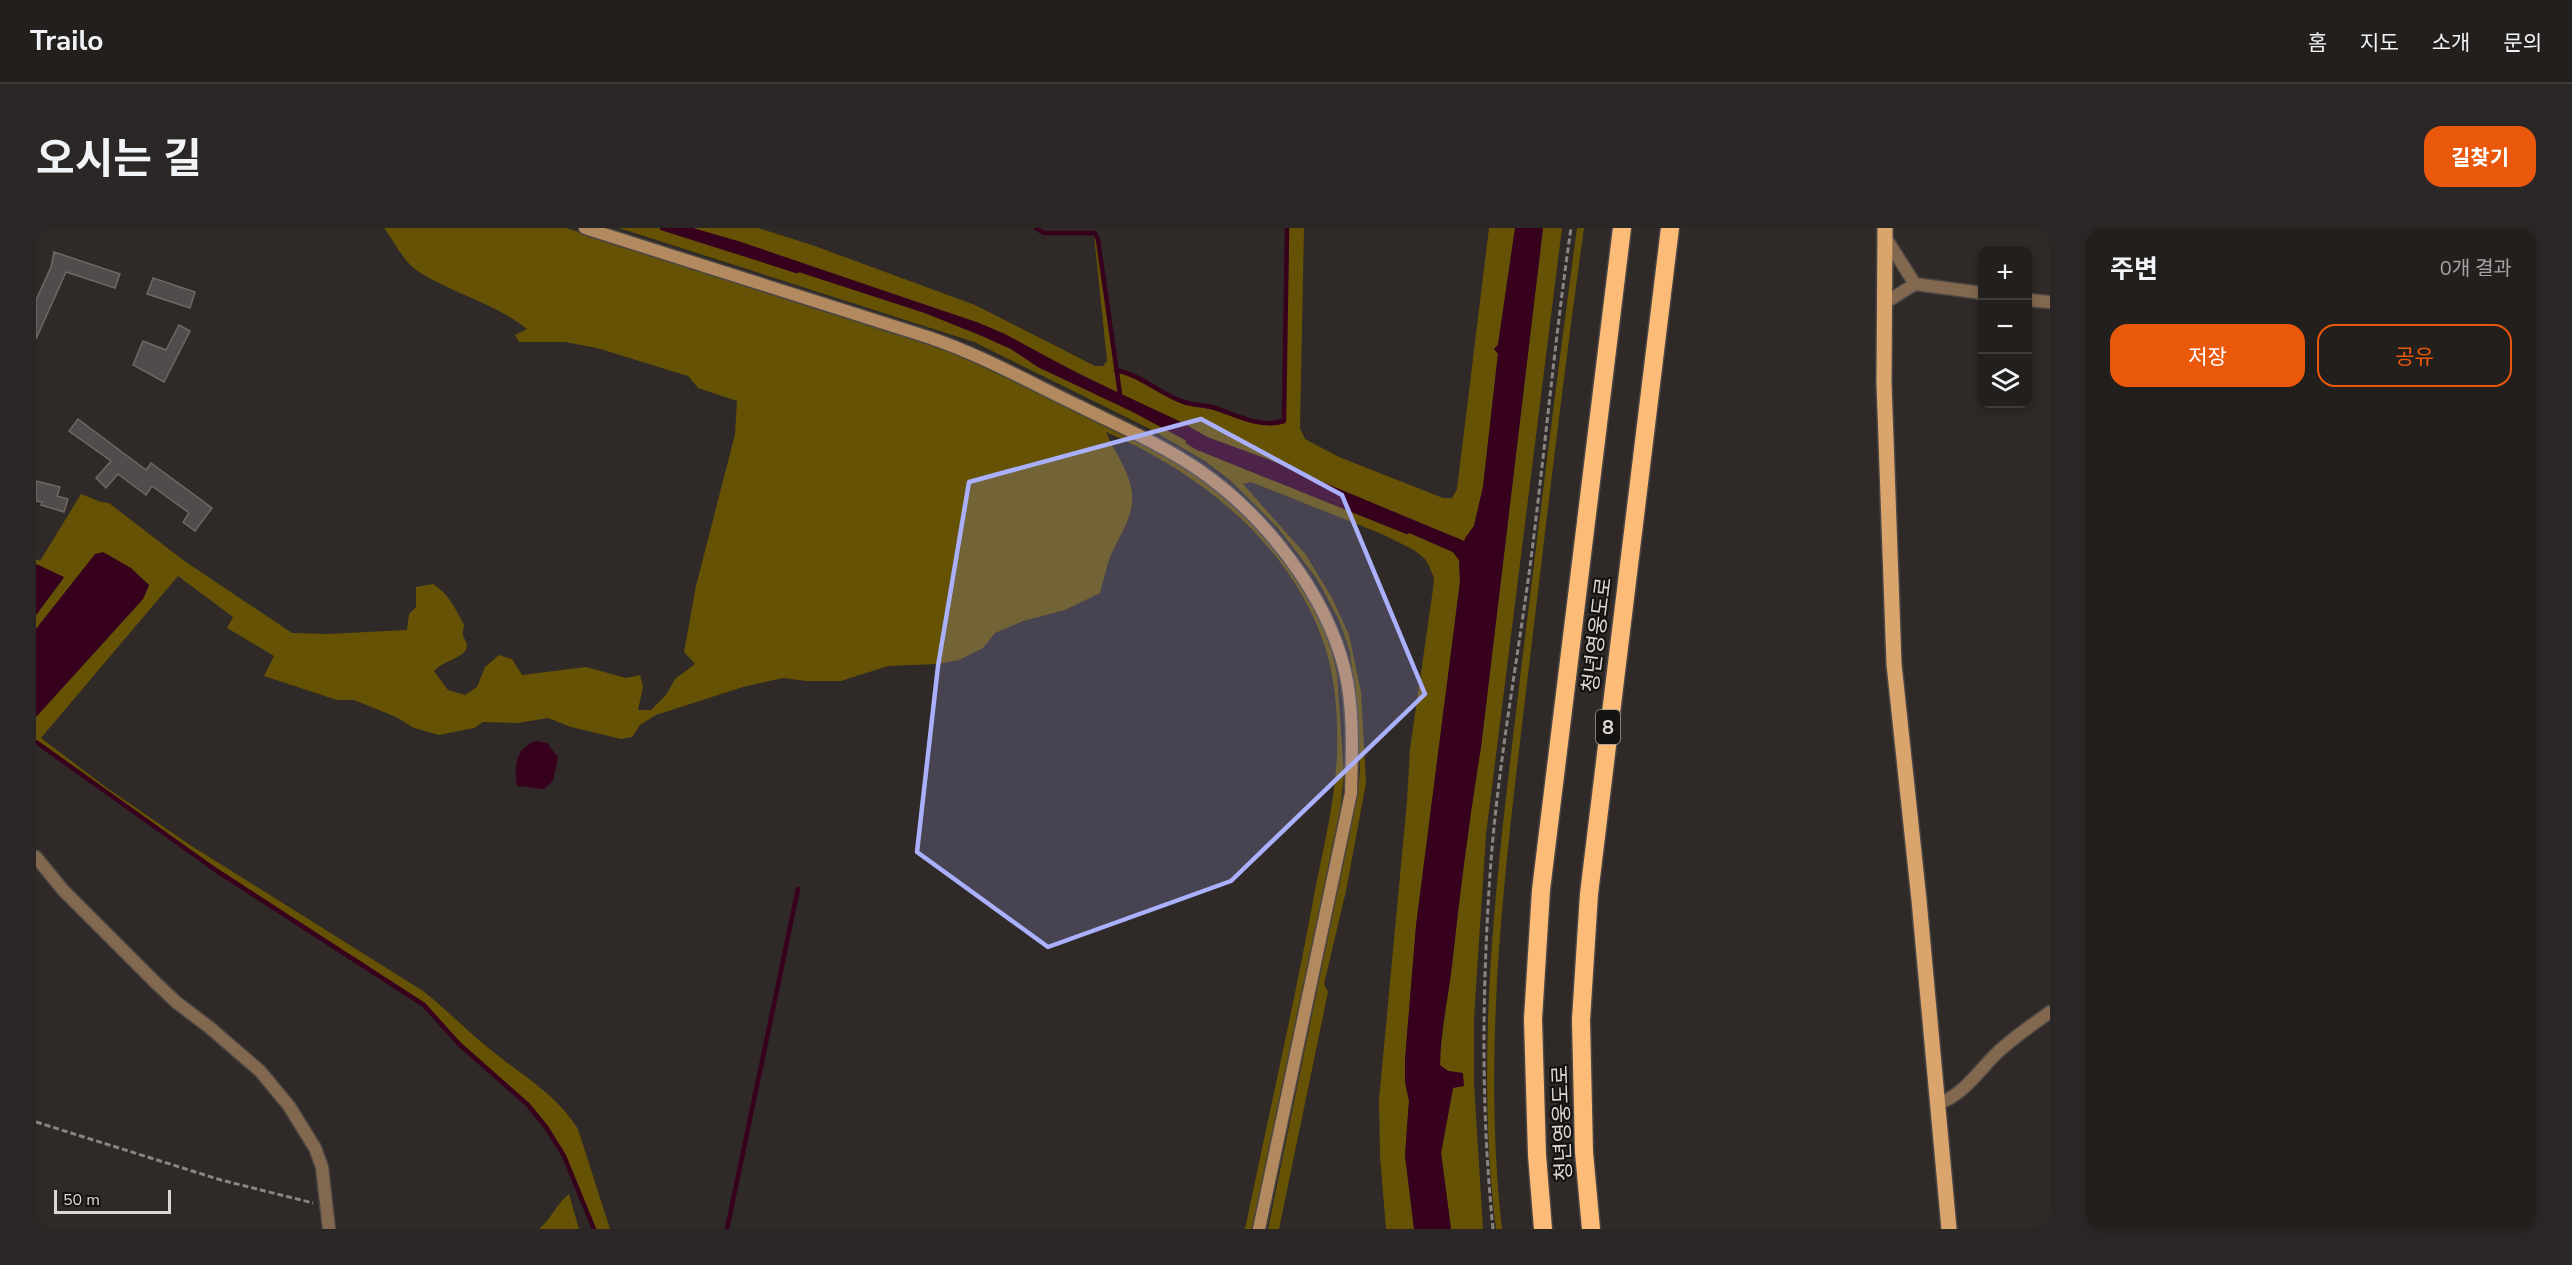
<!DOCTYPE html>
<html lang="ko">
<meta charset="utf-8">
<style>
:root{--surface:#231f1d;--page:#2b2726;--text:#f1f3f6;--muted:#a3a2a4;--line:#403d3b;--accent:#ea580c}
body{margin:0;font-family:"Nunito Sans","Noto Sans KR",sans-serif;background:var(--page);color:var(--text)}
.controls{position:absolute;right:18px;top:18px;display:grid;overflow:hidden;border-radius:12px;box-shadow:0 3px 9px #0003}
.controls button{width:54px;height:54px;display:grid;place-items:center;padding:0;border:0;border-bottom:2px solid var(--line);background:var(--surface);color:var(--text);font:30px sans-serif}
.scale{position:absolute;left:18px;bottom:15px;width:117px;box-sizing:border-box;padding-left:6px;border:3px solid #dbd7d5;border-top:0;font-size:16px;line-height:21px;white-space:nowrap;color:#dbd7d5;-webkit-text-stroke:4px #151311;paint-order:stroke}
.list{margin:0;padding:0;list-style:none}
h2{display:flex;justify-content:space-between;align-items:center;height:78px;margin:0;padding:0 24px;font-size:26px}
h2 small{font-size:20px;font-weight:400;color:var(--muted)}
.actions{display:flex;gap:12px;padding:18px 24px}
.actions a{flex:1;padding:14px 0;border:2px solid var(--accent);border-radius:18px;text-align:center;font-size:21px;color:var(--accent)}
.actions .main{background:var(--accent);color:#fff}
.icon{flex:none;width:33px;height:33px;fill:none;stroke:currentColor;stroke-width:2;stroke-linecap:round;stroke-linejoin:round}
.map{position:relative;flex:none;width:2014px;height:1001px;overflow:hidden;border-radius:18px}
header{display:flex;align-items:center;gap:36px;box-sizing:border-box;height:84px;padding:0 30px;background:var(--surface);border-bottom:2px solid var(--line)}
header strong{font-size:28px}
nav{display:flex;gap:33px;margin-inline-start:auto;font-size:21px}
.intro{display:flex;align-items:center;justify-content:space-between;box-sizing:border-box;height:144px;padding:0 36px}
h1{margin:0;font-size:42px}
.button{padding:15px 27px;border-radius:18px;background:var(--accent);color:#fff;font-size:21px;font-weight:700}
main{display:flex;gap:36px;padding:0 36px}
aside{flex:1;background:var(--surface);border-radius:18px;box-shadow:0 3px 9px #0003}
.map>svg:first-child{display:block}
.green{fill:#655205}
.water{fill:#37011e}
.lines{fill:none;stroke-linecap:round;stroke-linejoin:round}
.stream{stroke:#37011e;stroke-width:4.5}
.building{fill:#524b4b;stroke:#6f6867;stroke-width:1.5}
.street-casing{stroke:#4b4543;stroke-width:15}
.secondary-casing{stroke:#4b4543;stroke-width:15}
.primary-casing{stroke:#4b4543;stroke-width:18}
.highway-casing{stroke:#4b4543;stroke-width:21}
.path{stroke:#8a8583;stroke-width:3;stroke-dasharray:6 3;stroke-linecap:butt}
.street{stroke:#82684e;stroke-width:12}
.secondary{stroke:#b38a5f;stroke-width:12}
.primary{stroke:#d9a56c;stroke-width:15}
.highway{stroke:#fcbc78;stroke-width:18}
.marked{fill:#aab0fc;fill-opacity:0.2;stroke:#aab0fc;stroke-width:4.5;stroke-linejoin:round}
.labels{text-anchor:middle;stroke-width:4.5;stroke-linejoin:round;paint-order:stroke}
.shield{fill:#151311;stroke:#a09c9a;stroke-width:1.5}
.shield-label{font-size:20px;font-weight:bold;fill:#dbd7d5}
.street-label{font-size:21px;fill:#dbd7d5;stroke:#151311}
</style>
<header>
<strong>Trailo</strong>
<nav><a>홈</a><a>지도</a><a>소개</a><a>문의</a></nav>
</header>
<div class="intro"><h1>오시는 길</h1><a class="button">길찾기</a></div>
<main>
<div class="map">
<svg width="2014" height="1001" viewBox="0 0 2014 1001">
<rect width="100%" height="100%" fill="#2f2927"/>
<path class="green" d="M348,0H530L926,125L1137,231L1195,272L1244,325L1263,352L1277,379L1293,413L1301,446L1308,547L1304,583L1217,1001H1209C1231,895 1255,790 1275,684C1284,632 1299,579 1301,526C1302,491 1300,455 1290,422C1258,319 1166,245 1070,204C1077,222 1091,239 1095,259C1101,286 1084,305 1074,329C1070,341 1067,353 1064,365L1029,382L987,393L959,405L947,420L923,432L902,436L852,438L805,453H770L747,450L707,459L620,487L604,497L596,509L585,511L535,499L512,490L482,495L447,494L438,500L403,507L378,500L360,489L318,472H301L228,448L238,428L191,400L197,389L142,348L5,510L71,560L154,617L387,763C409,780 428,800 450,818C482,845 519,864 542,901L574,1001H560L529,928L511,898L493,876L423,815L389,776L182,642L0,512V489L107,371L113,357L59,327L0,401V387L28,350L0,336V331L4,333L45,266L65,274L73,275L147,332L256,405L291,406L371,402L373,386L380,379V359L397,356C413,366 419,380 428,397C428,400 426,403 427,407C428,412 433,415 430,421C427,430 407,433 398,443L412,462L429,467L441,459L449,439L463,427L476,431L486,447L550,439L590,450L604,447L607,459L602,482H615L630,467L639,451L659,436L648,424L660,358L699,206L701,173L662,160L652,148L561,120L529,114H483L479,107L491,101C458,75 418,66 383,44C367,34 359,14 348,0Z
M583,0H628L889,85L946,108L975,121L1002,139L1097,184L1179,228L1298,272L1417,324L1423,332L1424,354L1380,698L1369,832V854L1373,873L1369,927L1378,1001H1350L1344,928L1343,872L1371,573L1374,521L1397,361L1398,350L1393,338L1389,331L1378,322L1346,306L1215,254L1207,256L1270,327L1296,370L1313,407L1325,464L1330,555L1310,663L1288,756L1292,764L1243,1001H1232L1322,563L1324,542L1320,472L1314,424L1303,392L1281,351L1242,300L1195,253L1169,233L1112,200L938,114Z
M657,0H722L776,17L939,77L1059,138H1067L1071,133L1058,7L1061,12L1082,165L943,95Z
M1253,0H1268L1264,200L1269,211L1303,229L1407,270H1416L1421,261L1453,0H1479L1462,117L1458,121L1462,125L1447,259L1437,302L1428,313L1231,231L1171,209L1147,195L1086,167L1083,145C1105,149 1124,166 1145,175C1155,179 1167,179 1177,182C1201,188 1224,202 1249,194Z
M1507,0H1526L1450,607L1438,790V856L1447,1001H1415L1405,925L1417,860L1427,845L1412,843L1404,837C1405,803 1412,771 1416,737C1424,664 1433,592 1445,519Z
M1541,0H1548C1526,157 1508,314 1489,472C1468,648 1446,823 1466,1001H1460C1438,822 1461,644 1482,467C1501,311 1520,155 1541,0Z
M533,966L543,1001H503C516,990 520,976 533,966Z"/>
<path class="water" d="M628,0H657L702,13L943,95L969,106L1041,145L1147,195L1171,209L1231,231L1428,313L1437,302L1447,259L1462,126L1458,121L1462,117L1479,0H1507L1445,519C1433,592 1424,664 1416,737C1412,771 1404,803 1404,837L1412,843L1427,845L1428,858L1417,860L1405,925L1415,1001H1378L1369,927L1373,873L1369,854V832L1380,698L1424,354L1423,332L1417,324L1298,272L1179,228L1097,184L1002,139L975,121L946,108L889,85Z
M67,324L95,340L113,357L107,371L0,489V401L59,326Z
M0,336L28,349L0,387Z
M500,513L511,515L522,529L517,553L508,561L481,558C478,539 479,520 500,513Z"/>
<g class="lines">
<path class="stream" d="M626,0L761,43
M1000,0L1008,5H1059L1062,12L1084,166
M1080,142C1105,147 1124,166 1148,174C1157,177 1167,177 1176,179C1199,186 1223,201 1248,193L1251,0
M1152,214L1162,220L1371,304
M1431,311L1442,296
M0,514L181,643L388,777L423,816L492,877L510,899L528,928L558,1001
M691,1001L762,661"/>
</g>
<path class="building" d="M18,24L84,46L79,60L30,44L0,111V72L15,39Z
M117,50L159,64L154,80L111,66Z
M143,97L154,103L128,154L97,137L107,113L130,122Z
M42,191L110,242L115,235L176,280L159,303L147,294L153,285L116,258L110,267L82,246L70,260L60,250L75,233L33,203Z
M0,253L24,259L21,268L32,271L28,284L5,277L6,274L0,273Z"/>
<g class="lines">
<defs>
<path id="street" d="M1849,9L1879,56L1946,65
M1992,72L2014,74
M1847,76L1879,56
M0,629L27,662L120,755L140,774L173,799L224,843L253,878L279,920L286,939L293,1001
M1902,875C1926,869 1944,841 1962,824C1978,809 1996,797 2014,784"/>
<path id="secondary" d="M549,0L895,110C947,128 993,154 1043,178C1083,198 1125,216 1163,242C1228,287 1290,365 1309,443C1318,482 1316,525 1315,565L1223,1001"/>
<path id="primary" d="M1849,0L1848,155L1858,436L1883,672L1913,1001"/>
<path id="highway" d="M1507,1001L1501,927L1497,791L1505,662L1586,0
M1555,1001L1548,924L1545,792L1553,666L1634,0"/>
</defs>
<use href="#street" class="street-casing"/>
<use href="#secondary" class="secondary-casing"/>
<use href="#primary" class="primary-casing"/>
<use href="#highway" class="highway-casing"/>
<path class="path" d="M0,894L185,952L277,975
M1457,1001C1445,883 1446,766 1454,647C1461,542 1481,436 1495,331C1509,221 1519,110 1535,0"/>
<use href="#street" class="street"/>
<use href="#secondary" class="secondary"/>
<use href="#primary" class="primary"/>
<use href="#highway" class="highway"/>
</g>
<path class="marked" d="M1165,191L1306,267L1389,466L1195,653L1012,719L881,624L902,438L933,254Z"/>
<g class="labels">
<rect class="shield" x="1560" y="482" width="24" height="34" rx="4.5"/>
<g class="shield-label">
<text x="1572" y="506">8</text>
</g>
<g class="street-label">
<text transform="translate(1561 407) rotate(-83)" y="7">청년영웅도로</text>
<text transform="translate(1526 895) rotate(-92)" y="7">청년영웅도로</text>
</g>
</g>
</svg>
<div class="controls">
<button>+</button>
<button>−</button>
<button><svg class="icon" aria-label="layers" viewBox="0 0 24 24"><path d="M12 4l9 5-9 5-9-5zM3 14l9 5 9-5"/></svg></button>
</div>
<div class="scale">50 m</div>
</div>
<aside>
<h2>주변<small>0개 결과</small></h2>
<ul class="list">
</ul>
<div class="actions"><a class="main">저장</a><a>공유</a></div>
</aside>
</main>
